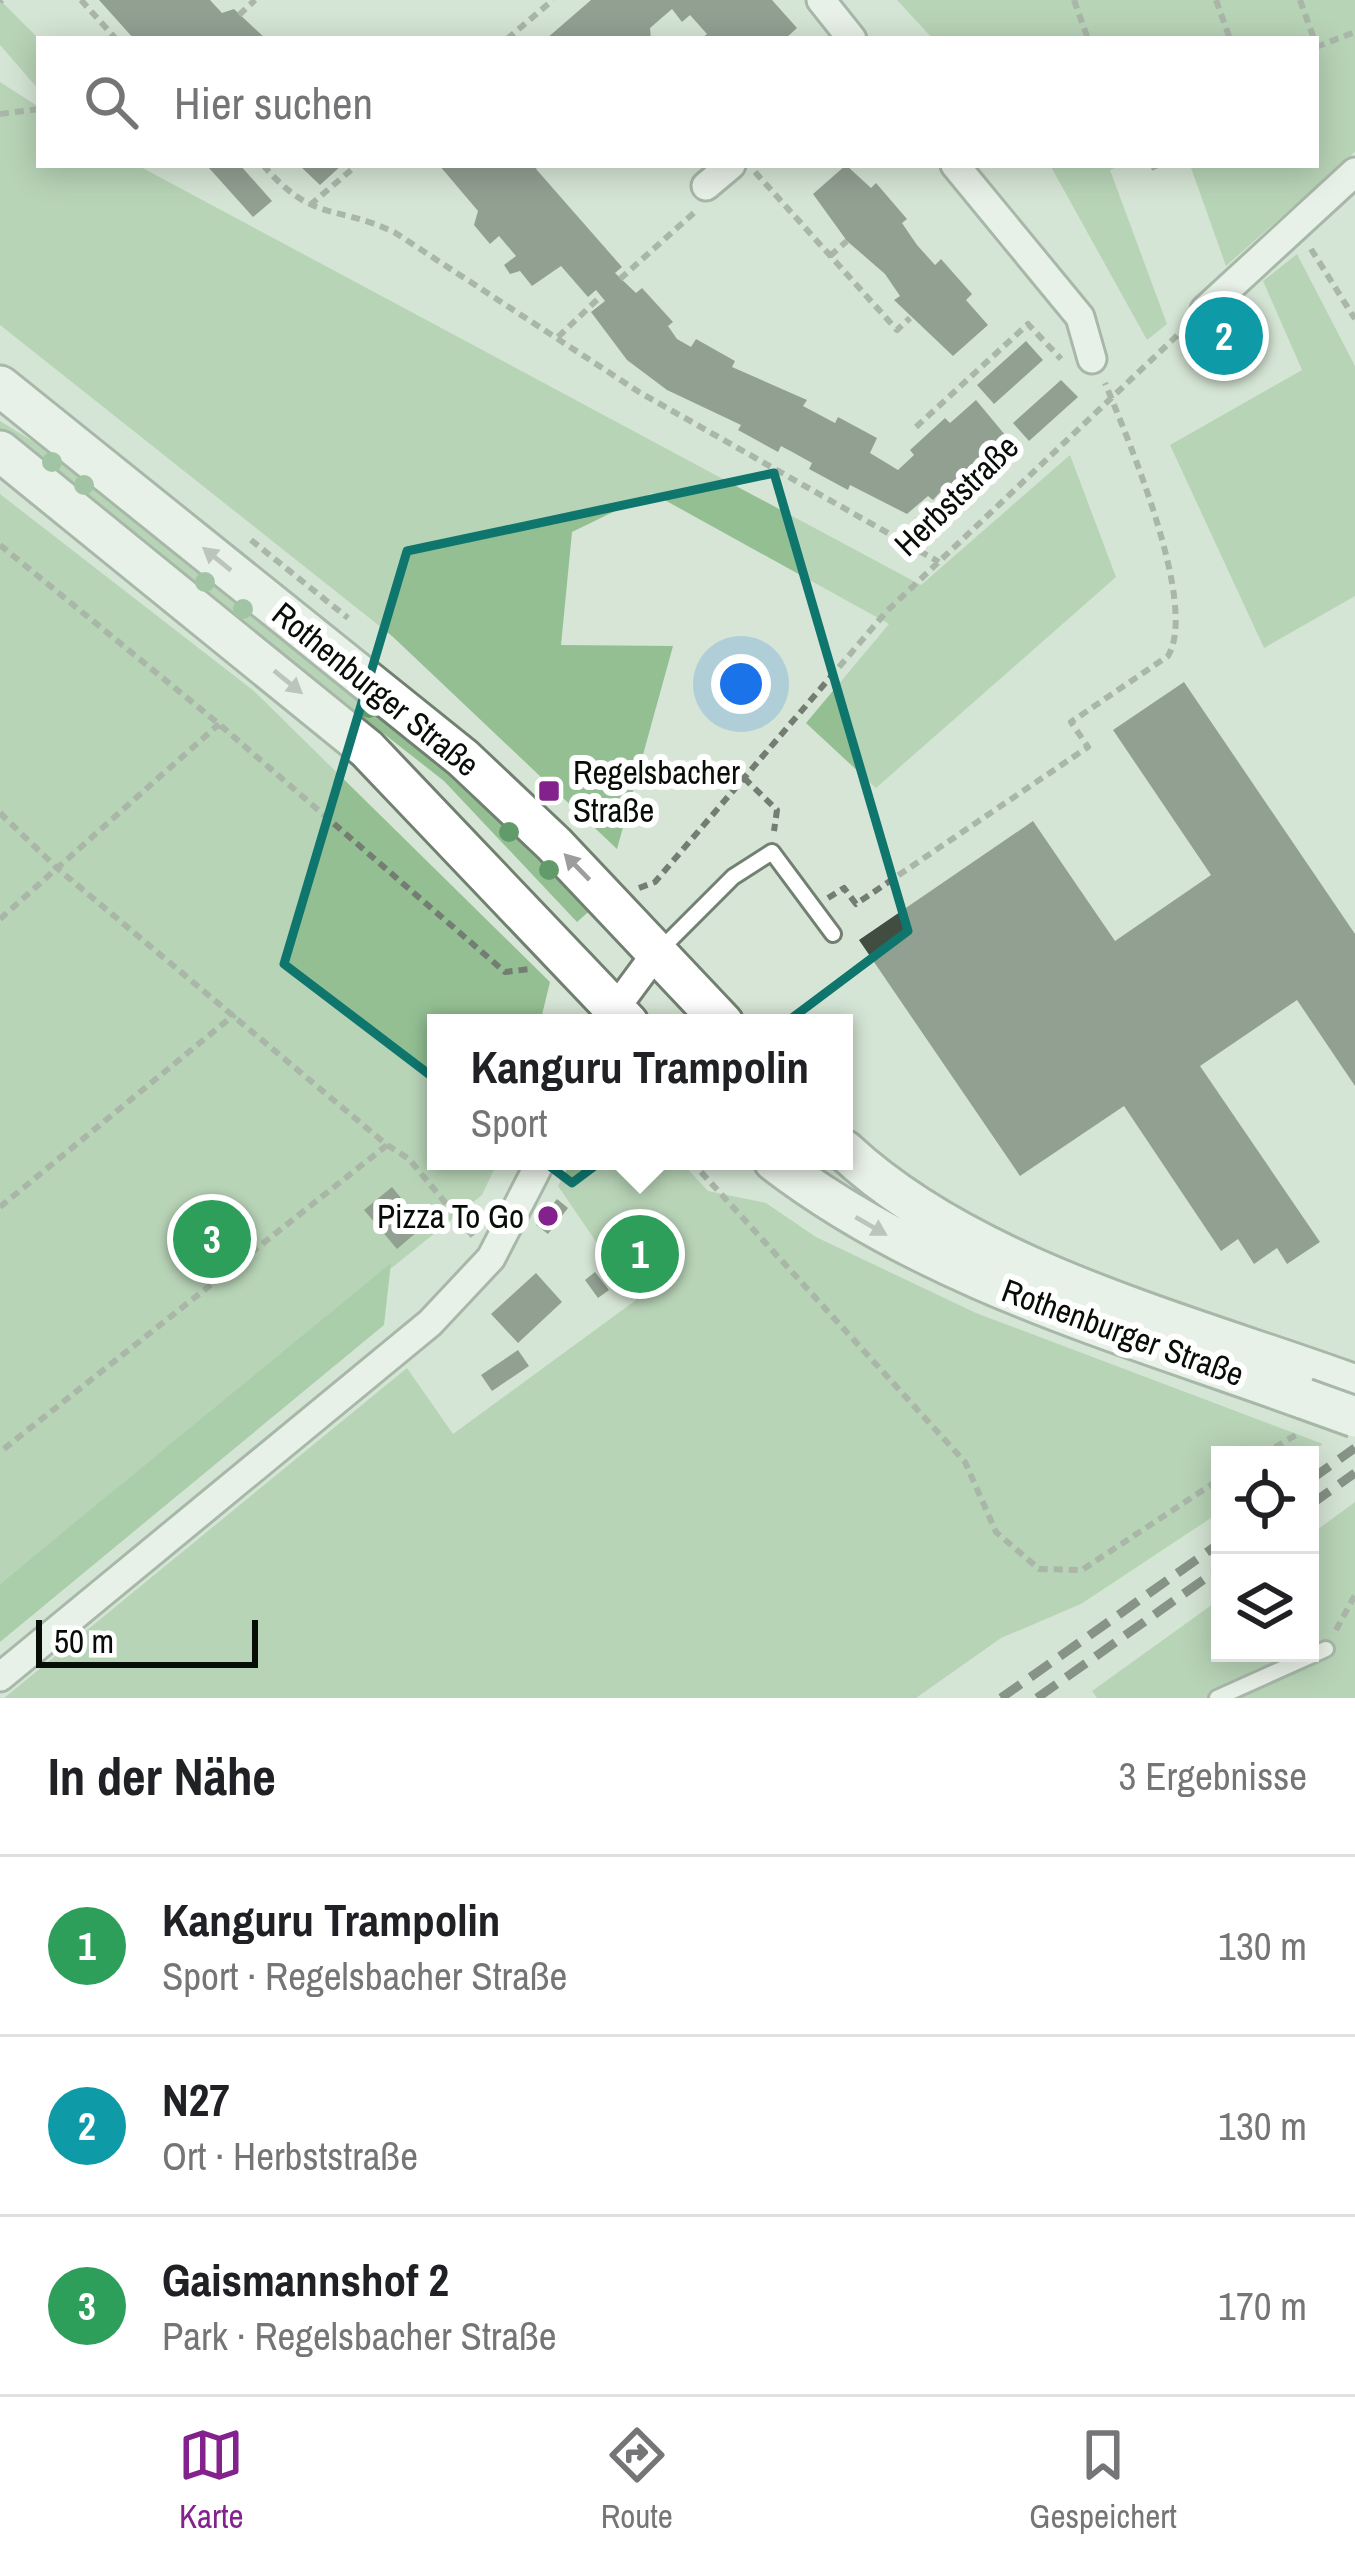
<!DOCTYPE html>
<html lang="de">
<meta charset="utf-8">
<style>
:root{--surface:#fff;--page:#f2f2f2;--text:#202124;--muted:#757577;--line:#e0e0e0;--accent:#83228c}
body{margin:0;font-family:"Archivo Narrow",sans-serif;background:var(--page);color:var(--text)}
.controls{position:absolute;right:36px;bottom:36px;display:grid;overflow:hidden;border-radius:0px;box-shadow:0 6px 30px #0003}
.controls button{width:108px;height:108px;display:grid;place-items:center;padding:0;border:0;border-bottom:3px solid var(--line);background:var(--surface);color:var(--text);font:60px sans-serif}
.scale{position:absolute;left:36px;bottom:30px;width:222px;box-sizing:border-box;padding-left:12px;border:6px solid #080d08;border-top:0;font-size:33px;line-height:42px;white-space:nowrap;color:#080d08;-webkit-text-stroke:9px #fff;paint-order:stroke}
.you{position:absolute;left:741px;top:684px;width:42px;height:42px;margin:-30px;border:9px solid #fff;border-radius:50%;background:#1a73e8;box-shadow:0 0 0 18px #1a73e833}
.badge{display:grid;place-items:center;width:78px;height:78px;border-radius:50%;background:var(--accent);color:#fff;font-size:39px;font-weight:700}
.pin{position:absolute;translate:-50% -50%;border:6px solid #fff;box-shadow:0 3px 12px #0006}
.popup{position:absolute;left:427px;top:1014px;width:426px;height:156px;box-sizing:border-box;display:grid;place-content:center;border-radius:0px;background:var(--surface);filter:drop-shadow(0 3px 9px #0005);font-size:39px;white-space:nowrap;color:var(--muted)}
.popup b{font-size:45px;color:var(--text)}
.popup::after{content:'';position:absolute;left:50%;top:100%;margin-left:-24px;border:24px solid transparent;border-top-color:var(--surface)}
.list{margin:0;padding:0;list-style:none}
h2{display:flex;justify-content:space-between;align-items:center;height:156px;margin:0;padding:0 48px;font-size:51px}
h2 small{font-size:39px;font-weight:400;color:var(--muted)}
.list li{display:grid;grid-template-columns:78px 1fr auto;gap:36px;align-items:center;box-sizing:border-box;height:180px;padding:0 48px;border-top:3px solid var(--line)}
.list b{display:block;font-size:45px;white-space:nowrap}
.list p{margin:0;font-size:39px;white-space:nowrap;color:var(--muted)}
.list em{font-size:39px;font-style:normal;color:var(--muted)}
.icon{flex:none;width:66px;height:66px;fill:none;stroke:currentColor;stroke-width:2;stroke-linecap:round;stroke-linejoin:round}
.map{position:relative;flex:none;width:1355px;height:1698px;overflow:hidden}
.search{position:absolute;background:var(--surface);box-shadow:0 6px 30px #0003;left:36px;right:36px;top:36px;height:132px;display:flex;align-items:center;gap:30px;box-sizing:border-box;padding:0 42px;border-radius:0px;color:var(--muted);font-size:45px}
.sheet{height:696px;background:var(--surface)}
nav{display:flex;justify-content:space-around;align-items:center;box-sizing:border-box;height:168px;border-top:3px solid var(--line);background:var(--surface);font-size:33px;color:var(--muted)}
nav a{display:grid;justify-items:center;gap:6px}
nav .on{color:var(--accent)}
.map>svg:first-child{display:block}
.green{fill:#94bf93}
.forest{fill:#75af75}
.building{fill:#414d40}
.lines{fill:none;stroke-linecap:round;stroke-linejoin:round}
.lane-casing{stroke:#728072;stroke-width:20}
.street-casing{stroke:#728072;stroke-width:33}
.secondary-casing{stroke:#728072;stroke-width:45}
.path{stroke:#737d72;stroke-width:6;stroke-dasharray:9 6;stroke-linecap:butt}
.lane{stroke:#fff;stroke-width:14}
.street{stroke:#fff;stroke-width:27}
.secondary{stroke:#fff;stroke-width:39}
.rail{stroke:#292f28;stroke-width:9;stroke-dasharray:24 12;stroke-linecap:butt}
.secondary-bridge-casing{stroke:#728072;stroke-width:45;stroke-linecap:butt}
.secondary-bridge{stroke:#fff;stroke-width:39}
.tree{fill:#629b6a}
.oneway{fill:#9c9e9c}
.marked{fill:none;stroke:#0f766e;stroke-width:9;stroke-linejoin:round}
.poi-dot{fill:#83228c;stroke:#fff;stroke-width:4.5}
.labels{text-anchor:middle;stroke-width:12;stroke-linejoin:round;paint-order:stroke}
.street-label{font-size:33px;fill:#080d08;stroke:#fff}
.poi-label{font-size:33px;fill:#080d08;stroke:#fff;text-anchor:start}
</style>
<div class="map">
<svg width="1355" height="1698" viewBox="0 0 1355 1698">
<rect width="100%" height="100%" fill="#d6e5d5"/>
<path class="green" d="M0,0L39,39V90L0,45Z
M897,0H1355V152L1226,266L1190,165H1316V39H933Z
M0,82L39,107V165H137L921,585L1070,455L1116,577L876,788L806,723L889,624L652,493L572,532L561,645L673,646L617,849L392,636L0,325Z
M1050,165H1122L1110,170L1167,324L1147,340Z
M1297,254L1355,366V596L1264,648L1170,445L1302,370L1263,281Z
M0,421L88,475L442,758L595,906L577,922L444,781L0,432Z
M0,494L254,691L550,982L540,1023H436V1161H498L482,1195L0,1584Z
M571,1161H680L708,1191L766,1203L816,1237L976,1313L1323,1444L1306,1455H1220V1512L1081,1604L1001,1638L916,1698H4L407,1368L453,1434L636,1300L558,1186Z
M1355,1502V1698H1097L1092,1691L1220,1599V1653H1310V1535Z"/>
<path class="forest" d="M391,1263L384,1325L0,1642V1584Z"/>
<path class="building" d="M99,0H210L222,13L234,9L266,39H134Z
M591,0H772L797,28L785,39H701L707,34L690,15L682,22L672,9L650,28L651,39H546Z
M213,165H240L272,201L253,217L209,168Z
M299,165H342L320,185Z
M439,165H540L536,169L622,267L615,273L636,293L642,288L673,322L668,326L677,339L691,347L696,339L735,361L732,367L807,400L803,406L835,423L838,417L877,438L870,453L898,470L914,455L910,450L945,418L950,423L976,400L1006,436L981,458L986,463L950,494L944,488L933,500L928,496L907,514L850,485L848,490L809,469L812,463L794,453L781,446L778,452L738,430L741,425L667,390L627,360L591,312L605,301L596,290L588,297L561,266L532,286L520,271L510,274L504,265L516,256L499,236L490,244L474,225L478,211Z
M846,165L871,188L876,183L907,219L902,223L917,245L935,265L941,259L972,294L966,300L988,325L953,356L894,300L900,296L885,274L847,241L813,194Z
M1213 336a11 11 0 1 1 22 0a11 11 0 1 1-22 0Z
M1026,341L1043,360L994,404L977,385Z
M1061,380L1078,397L1029,441L1013,423Z
M1184,682L1355,934V1086L1297,1000L1200,1066L1320,1242L1287,1264L1277,1248L1254,1264L1238,1239L1221,1251L1124,1106L1020,1176L859,940L1033,821L1115,941L1211,875L1113,730Z
M392,1187L424,1226L397,1249L364,1210Z
M557,1199L568,1208L548,1234L536,1225Z
M595,1272L609,1290L598,1298L585,1280Z
M536,1273L562,1302L518,1343L491,1314Z
M518,1350L529,1366L492,1391L481,1375Z"/>
<g class="lines">
<defs>
<path id="lane" d="M659,951L733,877L772,852L833,934
M1217,1698L1326,1649"/>
<path id="street" d="M821,0L852,39
M955,165L1080,317L1092,359
M706,186L731,165
M1205,310L1355,172
M606,1021L657,952
M0,1677L430,1323L491,1258L541,1161"/>
<path id="secondary" d="M0,386L463,758L554,844L723,1023
M0,451L367,749L628,1023
M844,1150C973,1271 1191,1325 1355,1385
M774,1161C929,1280 1123,1333 1305,1399"/>
</defs>
<use href="#lane" class="lane-casing"/>
<use href="#street" class="street-casing"/>
<use href="#secondary" class="secondary-casing"/>
<path class="path" d="M81,0L116,39
M1074,0L1088,39
M1216,0L1230,39
M1300,0L1314,39
M0,2L2,0
M239,15L255,0
M507,39L553,0
M1316,47L1355,32
M0,114L39,109
M263,165C313,223 334,204 394,232L639,392L939,562
M1151,168L1158,165
M755,172L897,330L910,318
M310,205L357,165
M1311,249L1355,319
M830,256L847,241
M620,279L697,210
M558,337L601,296
M916,427L1028,324L1061,359
M251,540L348,618
M0,545L219,724L505,972L530,969
M744,778L777,810L774,831
M0,813L57,868L387,1145L0,1452
M639,888L655,882L887,611L1185,328
M828,898L844,888L856,904L1088,747L1071,722L1168,656C1199,605 1128,439 1105,383
M0,919L219,724
M387,1145L409,1159L473,1236
M691,1161L965,1462L996,1532L1039,1569L1082,1570L1220,1479
M0,1207L235,1014
M1262,1455L1299,1433
M1336,1630L1355,1595"/>
<use href="#lane" class="lane"/>
<use href="#street" class="street"/>
<use href="#secondary" class="secondary"/>
<path class="rail" d="M1310,1480L1355,1448
M1310,1505L1355,1473
M1001,1698L1220,1543
M1037,1698L1220,1568"/>
<defs>
<path id="secondary-bridge" d="M1305,1399L1355,1417"/>
</defs>
<use href="#secondary-bridge" class="secondary-bridge-casing"/>
<use href="#secondary-bridge" class="secondary-bridge"/>
</g>
<g class="tree">
<circle cx="52" cy="462" r="10"/>
<circle cx="84" cy="485" r="10"/>
<circle cx="205" cy="582" r="10"/>
<circle cx="243" cy="609" r="10"/>
<circle cx="369" cy="708" r="10"/>
<circle cx="509" cy="832" r="10"/>
<circle cx="549" cy="870" r="10"/>
</g>
<defs><path id="oneway-solid" d="M-6-.8H1V-3.2L6.5 0L1 3.2V.8H-6Z" transform="scale(3)"/></defs>
<g class="oneway">
<use href="#oneway-solid" transform="translate(217 559) rotate(-141)"/>
<use href="#oneway-solid" transform="translate(288 682) rotate(39)"/>
<use href="#oneway-solid" transform="translate(577 867) rotate(-134)"/>
<use href="#oneway-solid" transform="translate(871 1226) rotate(30)"/>
</g>
<path d="M0 0H1355V1698H0ZM774,473L908,931L572,1183L284,964L407,551Z" fill="#d6e5d5" fill-opacity=".55" fill-rule="evenodd"/>
<path class="marked" d="M774,473L908,931L572,1183L284,964L407,551Z"/>
<g class="poi-dot">
<rect x="537" y="779" width="24" height="24" rx="6"/>
<circle cx="548" cy="1216" r="12"/>
</g>
<g class="labels">
<g class="street-label">
<text transform="translate(956 495) rotate(-44)" y="12">Herbststraße</text>
<text transform="translate(376 689) rotate(39)" y="12">Rothenburger Straße</text>
<text transform="translate(1123 1332) rotate(20)" y="12">Rothenburger Straße</text>
</g>
<g class="poi-label">
<text x="573" y="784">Regelsbacher<tspan x="573" dy="38">Straße</tspan></text>
<text x="524" y="1228" text-anchor="end">Pizza To Go</text>
</g>
</g>
</svg>
<div class="controls">
<button><svg class="icon" aria-label="locate" viewBox="0 0 24 24"><circle cx="12" cy="12" r="6"/><path d="M12 2v4M12 18v4M2 12h4M18 12h4"/></svg></button>
<button><svg class="icon" aria-label="layers" viewBox="0 0 24 24"><path d="M12 4l9 5-9 5-9-5zM3 14l9 5 9-5"/></svg></button>
</div>
<div class="scale">50 m</div>
<div class="you"></div>
<div class="pin badge" style="left:640px;top:1254px;background:#2e9e5b">1</div>
<div class="popup"><b>Kanguru Trampolin</b>Sport</div>
<div class="pin badge" style="left:1224px;top:336px;background:#0f9aa8">2</div>
<div class="pin badge" style="left:212px;top:1239px;background:#2e9e5b">3</div>
<div class="search"><svg class="icon" aria-label="search" viewBox="0 0 24 24"><circle cx="10" cy="10" r="6"/><path d="M15 15l6 6"/></svg>Hier suchen</div>
</div>
<section class="sheet">
<h2>In der Nähe<small>3 Ergebnisse</small></h2>
<ul class="list">
<li><span class="badge" style="background:#2e9e5b">1</span><div><b>Kanguru Trampolin</b><p>Sport · Regelsbacher Straße</p></div><em>130 m</em></li>
<li><span class="badge" style="background:#0f9aa8">2</span><div><b>N27</b><p>Ort · Herbststraße</p></div><em>130 m</em></li>
<li><span class="badge" style="background:#2e9e5b">3</span><div><b>Gaismannshof 2</b><p>Park · Regelsbacher Straße</p></div><em>170 m</em></li>
</ul>
</section>
<nav>
<a class="on"><svg class="icon" aria-label="map" viewBox="0 0 24 24"><path d="M3 6l6-2 6 2 6-2v14l-6 2-6-2-6 2zM9 4v14M15 6v14"/></svg>Karte</a>
<a><svg class="icon" aria-label="directions" viewBox="0 0 24 24"><path d="M12 3l9 9-9 9-9-9zM9 14v-3h6M13 9l2 2-2 2"/></svg>Route</a>
<a><svg class="icon" aria-label="saved" viewBox="0 0 24 24"><path d="M7 4h10v16l-5-4-5 4z"/></svg>Gespeichert</a>
</nav>
